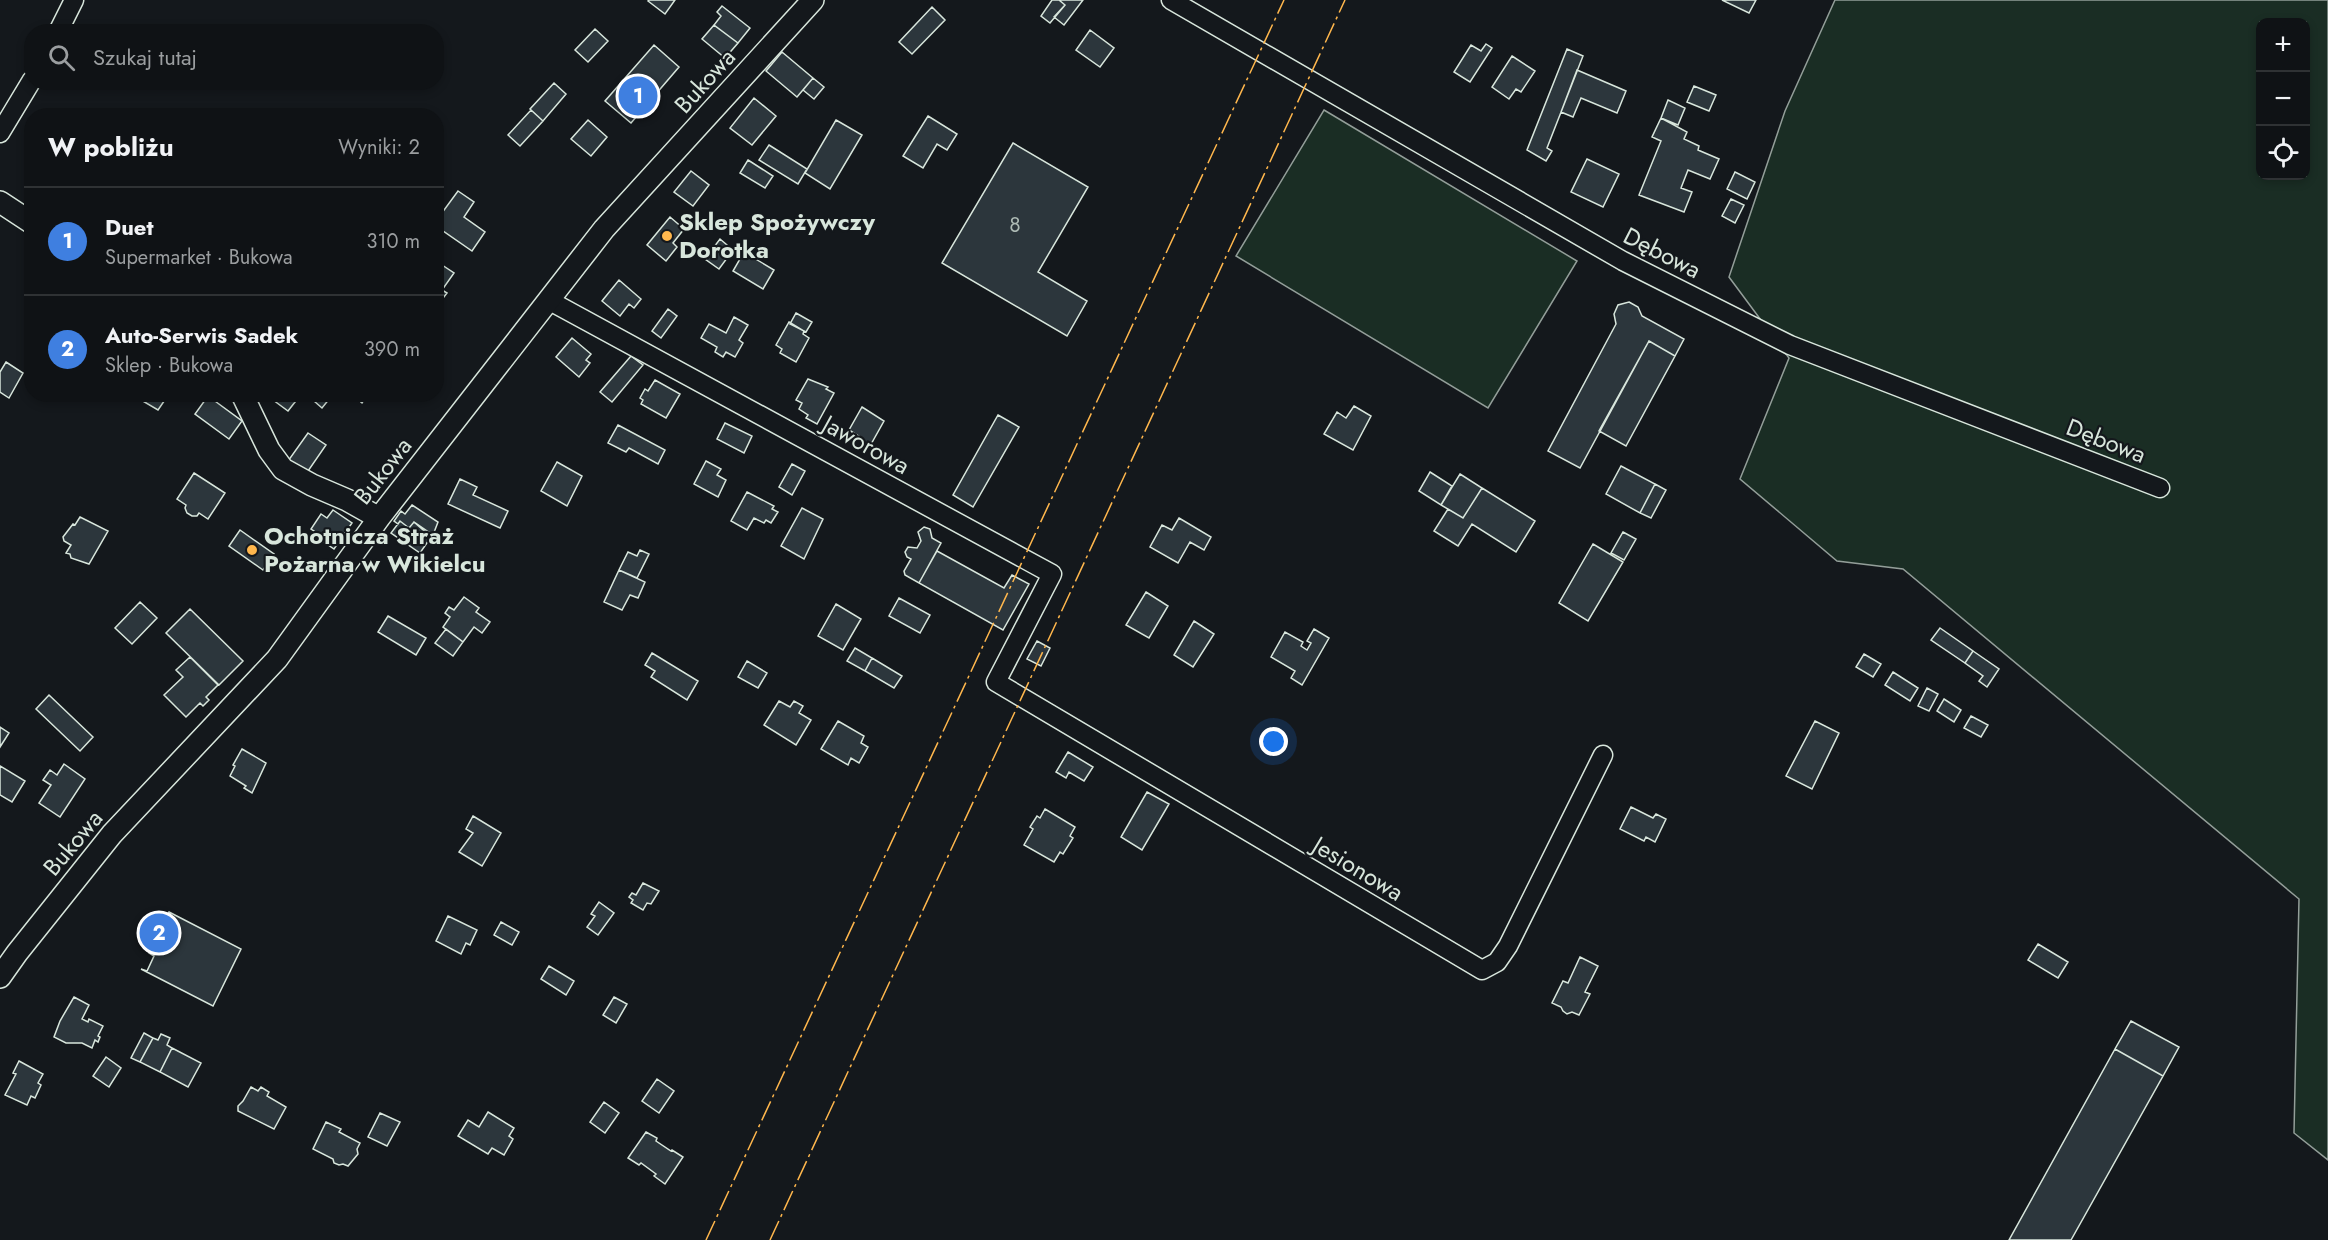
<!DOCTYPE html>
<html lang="pl">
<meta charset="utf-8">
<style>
:root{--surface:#0f1215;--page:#1d2022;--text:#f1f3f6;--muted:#9b9ea0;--line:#2f3234;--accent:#2563eb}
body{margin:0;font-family:Jost,sans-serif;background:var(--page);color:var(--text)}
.controls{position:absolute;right:18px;top:18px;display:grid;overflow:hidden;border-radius:12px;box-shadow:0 3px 9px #0003}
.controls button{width:54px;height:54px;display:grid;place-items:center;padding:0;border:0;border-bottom:2px solid var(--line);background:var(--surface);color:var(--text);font:30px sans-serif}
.you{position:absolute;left:1274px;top:742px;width:21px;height:21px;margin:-15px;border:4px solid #fff;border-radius:50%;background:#1a73e8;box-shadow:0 0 0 9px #1a73e833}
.badge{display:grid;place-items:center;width:39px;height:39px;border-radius:50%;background:var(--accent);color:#fff;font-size:20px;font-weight:700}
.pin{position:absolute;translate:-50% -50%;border:3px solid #fff;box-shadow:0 2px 6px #0006}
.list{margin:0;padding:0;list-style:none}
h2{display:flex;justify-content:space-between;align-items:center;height:78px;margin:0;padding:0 24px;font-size:26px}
h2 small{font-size:20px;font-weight:400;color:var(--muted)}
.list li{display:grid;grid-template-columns:39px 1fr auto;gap:18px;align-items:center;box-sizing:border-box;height:108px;padding:0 24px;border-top:2px solid var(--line)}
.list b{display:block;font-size:22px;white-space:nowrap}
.list p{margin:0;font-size:20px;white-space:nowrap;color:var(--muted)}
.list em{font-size:20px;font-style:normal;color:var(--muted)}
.icon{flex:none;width:33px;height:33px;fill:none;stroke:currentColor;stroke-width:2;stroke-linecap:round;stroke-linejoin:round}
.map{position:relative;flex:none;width:2328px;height:1240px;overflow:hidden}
.search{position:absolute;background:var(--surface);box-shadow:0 3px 9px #0003;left:24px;top:24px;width:420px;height:66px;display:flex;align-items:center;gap:15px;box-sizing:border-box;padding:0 21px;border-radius:24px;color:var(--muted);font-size:22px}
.panel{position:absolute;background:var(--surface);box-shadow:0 3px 9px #0003;left:24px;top:108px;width:420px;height:294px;border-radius:24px}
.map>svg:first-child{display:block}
.green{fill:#1a2d24;stroke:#939e99;stroke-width:1.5;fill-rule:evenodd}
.building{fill:#2c363c;stroke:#d8e6dc;stroke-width:1.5}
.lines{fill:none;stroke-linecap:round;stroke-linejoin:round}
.minor-casing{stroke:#d8e6dc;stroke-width:21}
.tertiary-casing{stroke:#d8e6dc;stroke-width:24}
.minor{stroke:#14181c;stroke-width:18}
.tertiary{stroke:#14181c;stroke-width:21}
.power{stroke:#ffb74d;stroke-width:1.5;stroke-dasharray:21 4.5 3 4.5;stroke-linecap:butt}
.poi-dot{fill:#ffb74d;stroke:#14181c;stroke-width:2}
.labels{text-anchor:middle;stroke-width:4.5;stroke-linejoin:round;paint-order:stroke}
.number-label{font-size:21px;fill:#adbab4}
.street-label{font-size:24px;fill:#d8e6dc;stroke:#14181c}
.poi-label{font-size:24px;font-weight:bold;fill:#d8e6dc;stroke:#14181c;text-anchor:start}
</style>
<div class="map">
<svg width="2328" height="1240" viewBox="0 0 2328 1240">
<rect width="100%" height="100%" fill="#14181c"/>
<path class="green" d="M1835,0H2328V1160L2294,1133L2299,899L1903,569L1837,561L1740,479L1789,358L1729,277L1785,111ZM2260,22H2306V176H2260Z
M1324,110L1577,261L1488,408L1236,256Z"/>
<path class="building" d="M649,0H675L665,14L648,1Z
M1052,0H1059L1065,5L1050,23L1041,16Z
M1059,0H1083L1064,25L1054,17L1065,5Z
M1722,0H1756L1749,13Z
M722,6L750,28L738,43L714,25L721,16L717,12Z
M932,7L945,20L912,54L899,42Z
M714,25L738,43L725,58L702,39Z
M595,29L608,41L588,62L575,50Z
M1090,30L1114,48L1100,67L1076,50Z
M1486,44L1492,48L1470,82L1454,72L1471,45L1481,51Z
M654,45L679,67L631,123L605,101Z
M1567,49L1583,56L1547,148L1552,151L1546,161L1527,150Z
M782,52L813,78L797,97L766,71Z
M1512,56L1535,71L1521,92L1516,89L1509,99L1492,87Z
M1577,70L1626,91L1617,113L1581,98L1573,117L1561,112Z
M813,78L824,87L814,99L803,90Z
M554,83L566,94L543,121L530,109Z
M1694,86L1716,95L1709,111L1687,102Z
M754,98L776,116L752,145L730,128Z
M1668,100L1685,108L1678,125L1661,118Z
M531,110L543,121L520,146L508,135Z
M928,116L957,134L947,150L937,144L923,168L903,156Z
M1661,118L1687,132L1684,139L1699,146L1698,150L1719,159L1710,179L1688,170L1681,188L1692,192L1684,212L1639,195L1661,141L1652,137Z
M588,120L607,137L591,156L571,139Z
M836,120L862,135L830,189L805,173Z
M1013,143L1088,187L1038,272L1087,301L1067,336L942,263Z
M769,145L807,169L798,184L759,160Z
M1587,159L1619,174L1603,207L1571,192Z
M748,160L773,176L765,188L740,173Z
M691,171L709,185L693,206L674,192Z
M1735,172L1755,182L1747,199L1727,189Z
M458,191L474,202L464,217L485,232L472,251L436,226V221Z
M1731,199L1744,205L1735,223L1722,216Z
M670,217L684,229L673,243L677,247L666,261L647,245Z
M720,239L733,250L719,269L705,259Z
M744,252L774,270L763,289L733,271Z
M436,261L454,273L442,290L447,293L440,302L436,300Z
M619,280L641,299L634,308L629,304L620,316L602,301Z
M1629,302L1638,307L1642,316L1684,339L1675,356L1649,341L1580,468L1548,451L1616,324L1614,314L1618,305Z
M668,309L677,316L661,338L652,331Z
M796,313L812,322L806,332L790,324Z
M734,317L748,325L739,340L743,343L735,357L726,352L723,357L715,352L717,347L701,338L709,324L726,333Z
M789,322L804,331L803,334L809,338L796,362L780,353L782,349L776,345Z
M572,338L591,354L586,360L590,363L579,377L556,357Z
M1649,341L1675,356L1626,446L1599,431Z
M631,356L643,365L612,402L600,392Z
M6,362L23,373L9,398L0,392V372Z
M808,379L828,387L826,389L834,393L817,424L806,418L808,415L799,409L802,403L796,400Z
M655,380L680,394L666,418L641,404L643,400L640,398L645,389L648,391Z
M145,394H169L158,410L141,400Z
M265,394H285L295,402L288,411Z
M306,394H326L330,398L322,408Z
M351,394H368L362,403Z
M208,396L242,421L229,439L195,414Z
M1354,406L1371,416L1353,450L1324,434L1337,412L1346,418Z
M862,407L884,421L870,446L858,439L860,437L849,430Z
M998,415L1019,427L973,507L953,495Z
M725,423L752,436L744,453L717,439Z
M618,425L665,450L658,464L629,448L626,452L608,443Z
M308,433L326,445L306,474L288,461Z
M706,461L721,469L717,475L726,480L718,497L694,484Z
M557,462L582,476L567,506L541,491Z
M792,464L805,471L792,495L779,487Z
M1621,466L1655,484L1640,513L1606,494Z
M1430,472L1452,486L1441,505L1419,491Z
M194,473L225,493L208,519L199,513L197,516H192L187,513L185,508L186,505L177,499Z
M1460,474L1482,488L1463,518L1441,505Z
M460,479L477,487L473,495L508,511L500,528L448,504Z
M1655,484L1666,490L1651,518L1640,513Z
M1482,488L1535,521L1516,552L1472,524L1458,546L1434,531L1448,509L1463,518Z
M747,492L774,506L772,509L778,512L771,523L766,520L764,523L754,518L747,530L731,521Z
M412,505L438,522L433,535L414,522L409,528L400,521L398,524L394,521L401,511L405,514Z
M802,508L823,519L804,559L781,546Z
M333,510L352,523L334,549L315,536L317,533L311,529L321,514L327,518Z
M80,517L108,531L89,564L71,558L70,554L66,553L71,545L64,541L63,537L73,524L75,525Z
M1179,518L1211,537L1204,550L1190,542L1178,563L1150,547L1162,525L1172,530Z
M400,521L409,528L414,522L431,537L420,553L391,533Z
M924,527L930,529L932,538L941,543L919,583L905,575L904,571L911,559L907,557L905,552L908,547L917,548L921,541L918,532Z
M240,530L274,554L263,570L229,546Z
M1623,532L1636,539L1624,560L1611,553Z
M1593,544L1623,562L1588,621L1559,603Z
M640,550L649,554L637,578L619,570L628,552L637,556Z
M937,551L1004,588L1012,575L1029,584L1003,630L919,583Z
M619,570L645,582L638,598L630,595L622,610L604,602Z
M1146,592L1168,606L1149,638L1126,625Z
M464,597L479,608L476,612L490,622L482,633L474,627L463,642L443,627L450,617L445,613L449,607L454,610Z
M899,598L930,615L920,633L889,616Z
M140,602L157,618L132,644L115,628Z
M836,604L861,619L843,650L818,636Z
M190,609L243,661L219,685L166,633Z
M388,616L426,638L416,655L378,632Z
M1194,621L1214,634L1193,667L1174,655Z
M1940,628L1973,651L1965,663L1931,640Z
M446,629L463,642L453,656L435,643Z
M1314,629L1329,638L1302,685L1291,678L1295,671L1271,657L1285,632L1303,642L1301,646L1307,650L1311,643L1307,641Z
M1037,641L1050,648L1041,666L1027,659Z
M855,648L872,658L865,671L847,661Z
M1973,651L1999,669L1987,687L1979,681L1983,676L1965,663Z
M652,653L698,681L687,700L651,677L655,671L645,665Z
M1864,654L1881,664L1873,677L1856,667Z
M190,657L218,685L206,697L209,700L203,706L200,703L186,717L164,695L183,677L176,670Z
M872,658L902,676L894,688L865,671Z
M747,661L767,673L758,688L738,677Z
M1893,672L1918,688L1910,701L1885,685Z
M1927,688L1938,694L1929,711L1918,706Z
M49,695L93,737L80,751L36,709Z
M1944,699L1961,710L1954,722L1937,711Z
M779,701L790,707L794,701L803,706L799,713L811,720L796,745L764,725Z
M1971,716L1988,725L1981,737L1964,728Z
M838,721L864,736L861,743L868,747L859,763L851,758L848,765L821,749Z
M1815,721L1839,733L1812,789L1786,776Z
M0,727L9,733L0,747Z
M242,749L266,763L252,793L244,788L246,786L230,776L235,766L233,765Z
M1068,752L1093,767L1084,781L1069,772L1066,778L1056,772Z
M64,764L85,779L60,817L39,803L51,785L43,780L50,770L57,775Z
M0,766L25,781L12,802L0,795Z
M1147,792L1169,804L1142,850L1121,837Z
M1631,807L1653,818L1656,814L1666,819L1655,842L1646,837L1644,841L1620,829Z
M1045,809L1075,827L1070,836L1073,838L1063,854L1060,852L1054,862L1024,845L1033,829L1030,827L1037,816L1040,818Z
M473,816L501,833L482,866L459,852L473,833L466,829Z
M643,883L659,891L651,904L647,903L643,910L631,903L633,900L629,897L632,893L636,895Z
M599,902L614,913L598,935L587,927L595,916L591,914Z
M169,912L241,949L213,1006L141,969L147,971L154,956L149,953Z
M448,916L477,930L470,945L466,943L461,954L436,941Z
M501,922L519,932L512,945L494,935Z
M2038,944L2068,962L2058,978L2028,960Z
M1580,957L1598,966L1585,992L1590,994L1579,1015L1572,1012L1567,1014L1563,1011L1561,1007L1552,1003L1563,981L1568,983Z
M549,966L574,981L566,995L541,979Z
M74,997L89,1005L82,1019L88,1022L89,1019L103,1026L98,1036L100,1037L98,1042L95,1040L92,1048L82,1043H66L54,1037L60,1021Z
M614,997L627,1004L616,1023L603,1015Z
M2131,1021L2179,1047L2163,1076L2115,1049Z
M144,1033L153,1038L140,1062L131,1058Z
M161,1034L170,1038L167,1045L172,1048L160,1072L140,1062L153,1038L158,1040Z
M172,1048L201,1063L188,1087L160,1072Z
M2115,1049L2163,1076L2071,1240H2009Z
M106,1057L121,1068L109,1087L93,1076Z
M19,1061L43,1074L38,1083L41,1085L35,1098L31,1096L27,1105L5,1095L16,1074L13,1073Z
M657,1079L674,1091L659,1113L642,1101Z
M251,1087L258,1091L261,1087L269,1092L267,1096L286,1107L274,1129L238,1111V1106L243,1101Z
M604,1102L619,1113L605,1133L590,1122Z
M488,1112L514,1128L509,1136L513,1139L504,1155L492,1148L488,1154L458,1136L468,1120L479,1127Z
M380,1113L400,1122L387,1146L368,1137Z
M326,1122L341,1129L339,1132L360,1143L357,1149L358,1154L348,1166L343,1164L339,1165L334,1163L333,1159L313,1149Z
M646,1132L657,1138L656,1141L671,1151L672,1150L683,1157L665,1184L654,1176L656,1174L641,1163L639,1165L628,1158Z"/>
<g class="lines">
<defs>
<path id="minor" d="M1171,0L1623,261L1790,345L2160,488
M58,32L74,0
M0,133L32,80
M550,301L1052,574L996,682L1482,970L1497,962L1508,946L1603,755"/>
<path id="tertiary" d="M0,202L32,223
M242,394L269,450L283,469L312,485L347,500L379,518
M0,977L17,953L112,834L277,659L379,518L604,229L813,0"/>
</defs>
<use href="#minor" class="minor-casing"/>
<use href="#tertiary" class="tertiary-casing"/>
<use href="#minor" class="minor"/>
<use href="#tertiary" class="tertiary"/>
<path class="power" d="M706,1240L1284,0
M770,1240L1345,0"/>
</g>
<g class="poi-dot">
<circle cx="667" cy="236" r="6"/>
<circle cx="252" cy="550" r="6"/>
</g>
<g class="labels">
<g class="number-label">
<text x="1015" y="232">8</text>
</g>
<g class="street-label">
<text transform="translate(705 81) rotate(-48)" y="8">Bukowa</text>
<text transform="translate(1662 253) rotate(27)" y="8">Dębowa</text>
<text transform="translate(2106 441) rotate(21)" y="8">Dębowa</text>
<text transform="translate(866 445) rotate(29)" y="8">Jaworowa</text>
<text transform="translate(383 471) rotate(-52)" y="8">Bukowa</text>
<text transform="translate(73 843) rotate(-50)" y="8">Bukowa</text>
<text transform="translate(1358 869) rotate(31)" y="8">Jesionowa</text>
</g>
<g class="poi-label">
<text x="679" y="230">Sklep Spożywczy<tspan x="679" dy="28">Dorotka</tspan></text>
<text x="264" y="544">Ochotnicza Straż<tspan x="264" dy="28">Pożarna w Wikielcu</tspan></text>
</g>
</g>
</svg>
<div class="controls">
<button>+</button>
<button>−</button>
<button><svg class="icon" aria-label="locate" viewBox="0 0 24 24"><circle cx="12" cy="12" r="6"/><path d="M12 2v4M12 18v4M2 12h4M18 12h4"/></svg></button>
</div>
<div class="you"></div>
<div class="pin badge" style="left:638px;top:96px;background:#3f7fe0">1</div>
<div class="pin badge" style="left:159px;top:933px;background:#3f7fe0">2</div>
<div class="search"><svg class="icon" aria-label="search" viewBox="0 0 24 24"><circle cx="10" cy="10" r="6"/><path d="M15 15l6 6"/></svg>Szukaj tutaj</div>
<section class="panel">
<h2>W pobliżu<small>Wyniki: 2</small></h2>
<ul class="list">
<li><span class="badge" style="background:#3f7fe0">1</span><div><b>Duet</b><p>Supermarket · Bukowa</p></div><em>310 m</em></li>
<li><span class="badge" style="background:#3f7fe0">2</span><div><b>Auto-Serwis Sadek</b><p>Sklep · Bukowa</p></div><em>390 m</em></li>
</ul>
</section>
</div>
